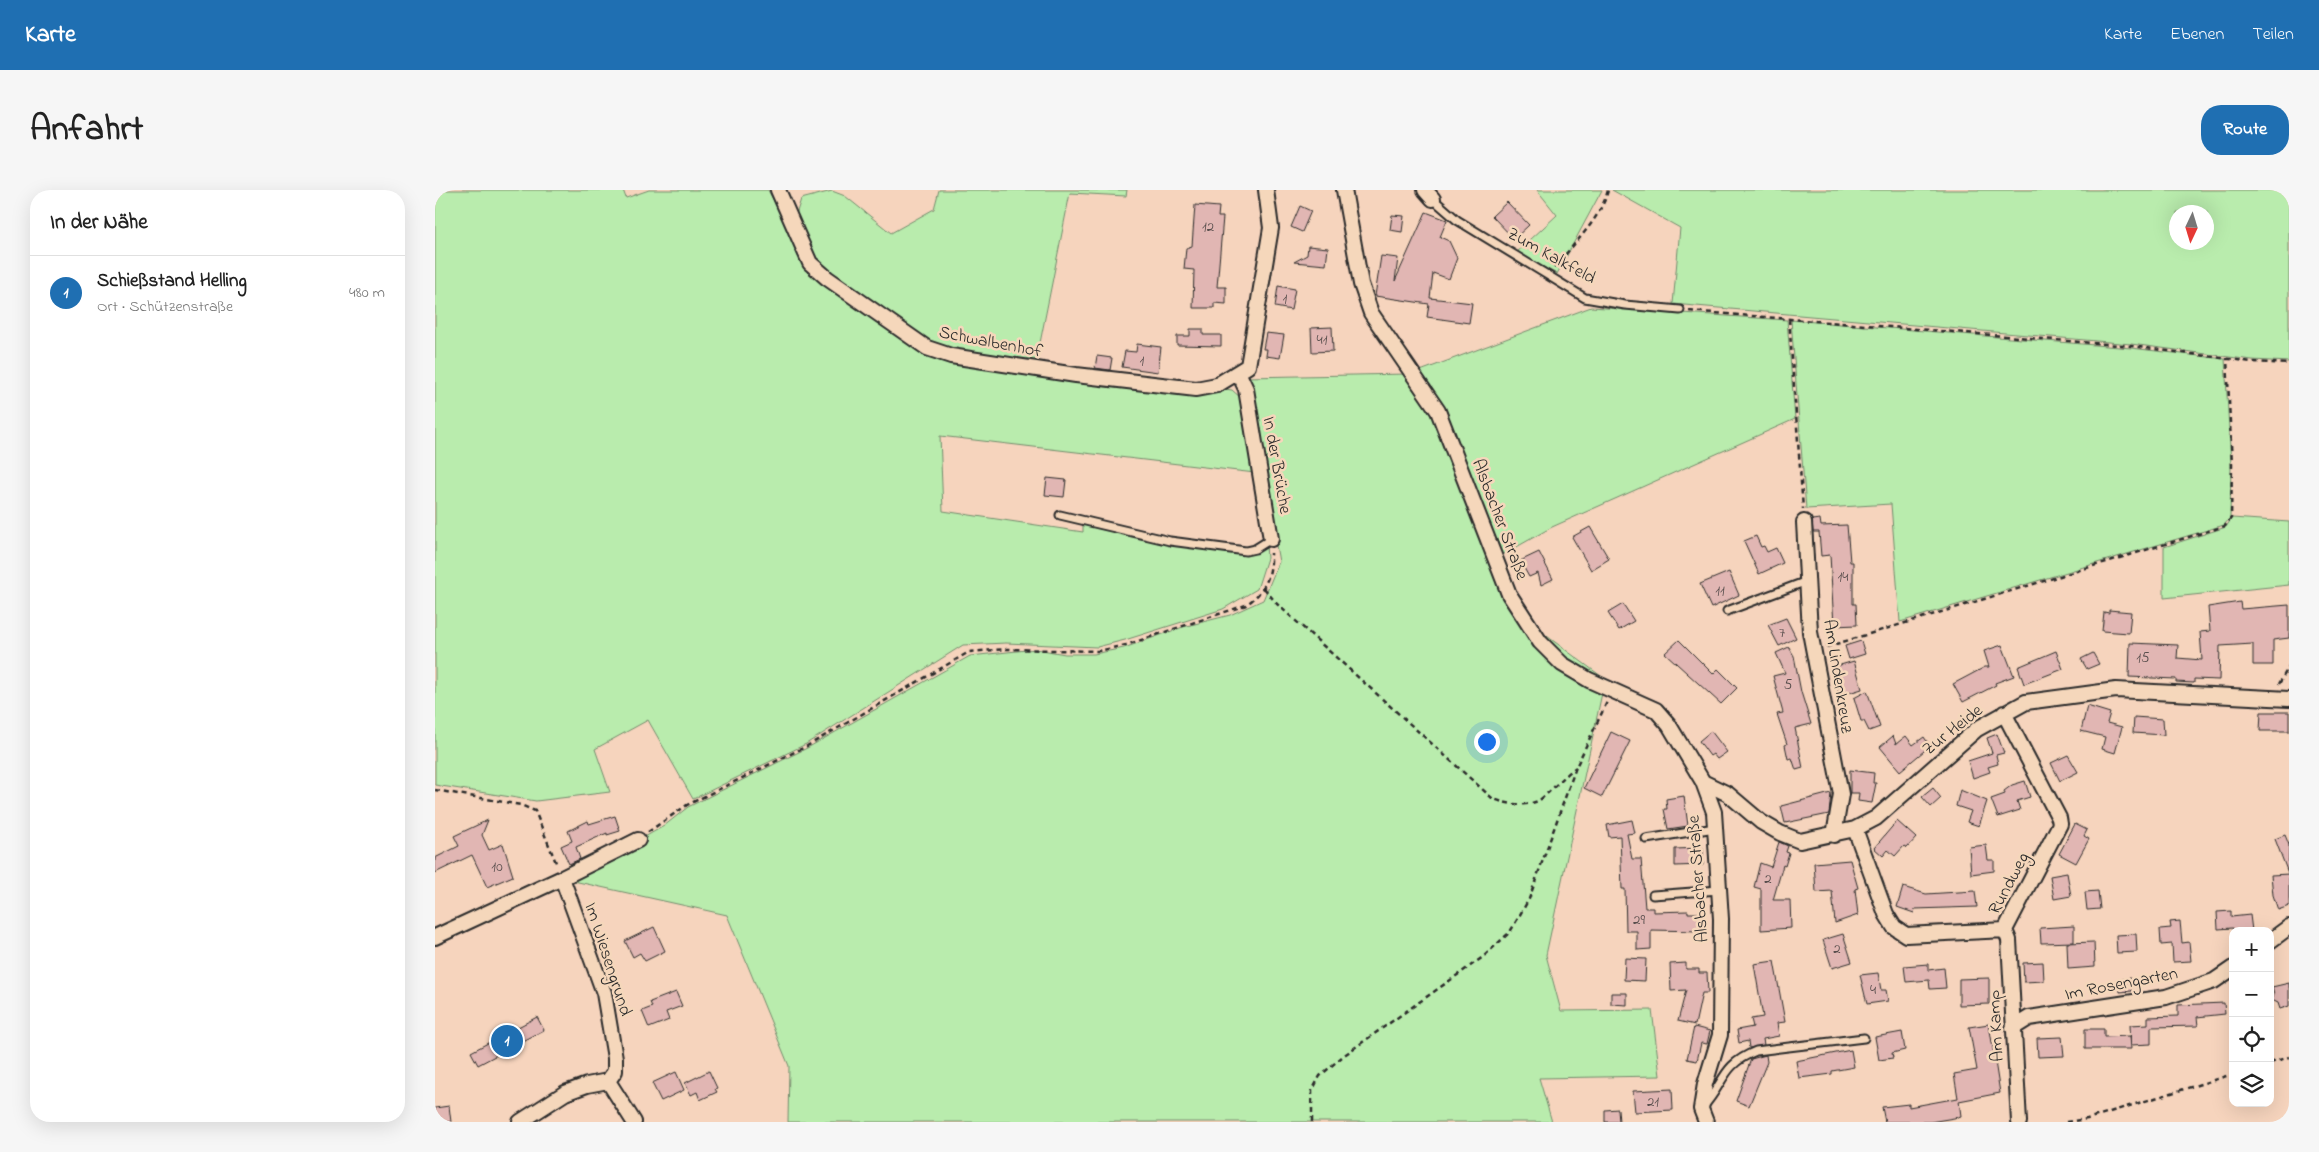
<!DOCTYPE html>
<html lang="de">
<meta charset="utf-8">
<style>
:root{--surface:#fff;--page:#f6f6f6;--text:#222;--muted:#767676;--line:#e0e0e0;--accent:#1f6fb2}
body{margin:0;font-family:"Indie Flower",sans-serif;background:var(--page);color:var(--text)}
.controls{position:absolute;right:15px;bottom:15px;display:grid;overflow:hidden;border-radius:10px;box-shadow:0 5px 20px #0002}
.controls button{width:45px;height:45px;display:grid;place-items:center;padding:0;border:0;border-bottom:1px solid var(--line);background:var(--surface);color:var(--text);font:25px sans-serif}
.compass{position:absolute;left:1734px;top:15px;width:45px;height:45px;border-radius:50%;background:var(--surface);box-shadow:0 5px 20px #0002;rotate:184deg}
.you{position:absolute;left:1051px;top:551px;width:18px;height:18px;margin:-12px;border:4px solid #fff;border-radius:50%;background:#1a73e8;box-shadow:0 0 0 8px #1a73e833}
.badge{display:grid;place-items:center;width:32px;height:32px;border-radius:50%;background:var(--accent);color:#fff;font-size:16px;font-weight:700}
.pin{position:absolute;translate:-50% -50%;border:2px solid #fff;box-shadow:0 1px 5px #0006}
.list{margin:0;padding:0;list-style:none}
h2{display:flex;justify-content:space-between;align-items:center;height:65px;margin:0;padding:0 20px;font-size:21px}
h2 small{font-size:16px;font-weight:400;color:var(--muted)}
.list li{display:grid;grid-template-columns:32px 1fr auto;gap:15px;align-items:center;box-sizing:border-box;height:75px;padding:0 20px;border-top:1px solid var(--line)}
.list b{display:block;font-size:19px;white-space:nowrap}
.list p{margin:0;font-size:16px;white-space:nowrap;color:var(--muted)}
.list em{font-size:16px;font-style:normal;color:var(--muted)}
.icon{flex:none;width:28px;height:28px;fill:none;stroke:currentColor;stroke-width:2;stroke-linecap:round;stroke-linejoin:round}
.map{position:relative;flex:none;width:1854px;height:932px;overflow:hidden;border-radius:20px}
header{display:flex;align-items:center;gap:30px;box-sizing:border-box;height:70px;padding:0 25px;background:var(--accent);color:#fff}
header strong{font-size:24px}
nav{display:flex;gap:28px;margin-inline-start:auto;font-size:18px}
.intro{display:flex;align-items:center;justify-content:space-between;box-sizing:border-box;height:120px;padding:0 30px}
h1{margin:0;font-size:35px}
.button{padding:12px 22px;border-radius:20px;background:var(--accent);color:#fff;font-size:18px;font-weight:700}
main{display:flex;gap:30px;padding:0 30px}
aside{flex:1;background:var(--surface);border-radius:20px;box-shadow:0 5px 20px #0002}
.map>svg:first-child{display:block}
.green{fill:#b9ecad;stroke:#728c6c;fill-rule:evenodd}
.building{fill:#e1b6b3;stroke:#2b2b2b}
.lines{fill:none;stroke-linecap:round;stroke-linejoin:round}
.service-casing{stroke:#2b2b2b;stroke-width:11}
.minor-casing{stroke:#2b2b2b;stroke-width:18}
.path{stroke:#2b2b2b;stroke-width:2.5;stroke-dasharray:5 4;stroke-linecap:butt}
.service{stroke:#f5d7bb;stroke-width:7}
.minor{stroke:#f5d7bb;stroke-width:14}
.labels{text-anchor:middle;stroke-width:5;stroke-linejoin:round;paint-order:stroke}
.number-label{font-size:15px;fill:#584e4d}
.street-label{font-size:18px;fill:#2b2b2b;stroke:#f5d7bb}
</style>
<header>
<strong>Karte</strong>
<nav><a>Karte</a><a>Ebenen</a><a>Teilen</a></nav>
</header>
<div class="intro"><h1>Anfahrt</h1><a class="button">Route</a></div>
<main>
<aside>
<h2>In der Nähe<small></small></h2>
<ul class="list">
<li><span class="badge">1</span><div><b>Schießstand Helling</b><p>Ort · Schützenstraße</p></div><em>480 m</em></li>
</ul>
</aside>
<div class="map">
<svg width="1854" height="932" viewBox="0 0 1854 932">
<rect width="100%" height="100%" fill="#f6d4bd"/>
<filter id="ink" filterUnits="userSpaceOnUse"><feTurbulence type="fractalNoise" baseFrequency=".02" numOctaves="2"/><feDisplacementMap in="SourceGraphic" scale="10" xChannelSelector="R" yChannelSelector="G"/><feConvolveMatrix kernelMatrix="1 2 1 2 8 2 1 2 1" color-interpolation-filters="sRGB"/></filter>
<g filter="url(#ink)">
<path class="green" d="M0,0H188L191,8L214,0H333L372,73L490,161L797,200L806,208L820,283L505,246L508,321L648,342V333L733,354L810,364L831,355L832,368L822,399L788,419L690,450L662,457L571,453L528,455L371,554L258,609L213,530L160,559L175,602L101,611L0,595Z
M504,0H692L691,6L635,3L600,178L494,156L378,71L360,28L366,9L397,1L410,6L456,43L499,19Z
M1102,0H1167L1122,84L1081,63L1122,25Z
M1177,0H1854V172L1817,170L1696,154L1238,114L1245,38ZM1742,22H1772V52H1742Z
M1156,117L1352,130L1360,229L1117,337L1062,368L980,183Z
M1356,130L1696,158L1790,169L1796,275L1795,328L1789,335L1465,432L1456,314L1371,319Z
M974,184L999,222L1058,371L1101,438L1170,489L1111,765L1126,821L1217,820L1225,886L1104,888L1117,932H353L354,876L292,725L134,690L229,636L253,617L374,557L535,466L601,459L630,464H659L689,458L748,437L795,425L828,410L844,372L811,187Z
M1797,328L1854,332V395L1729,408V357L1791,337Z"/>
<path class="building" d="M1072,12L1094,35L1079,49L1057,26Z
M760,15L784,17L783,27H788L782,97H791V114L779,113V118H758L759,80L749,79L751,58L757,56Z
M865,16L876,21L867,42L856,37Z
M991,22L1012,30L1005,47L1014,51L1022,68L1014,89L998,83L995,108L1037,113L1034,133L992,127L994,114L940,106L946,66L963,68L960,91Z
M957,25L969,26L967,42L955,40Z
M873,56L893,58L891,75L859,72L872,65Z
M843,96L860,99L856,120L840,117Z
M897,137L898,161L877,162L876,138Z
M755,139H768V145H786V156L742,155V146H755Z
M831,143L849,145L845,168L831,166L832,159H828Z
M702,154L726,157L723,182L687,177L690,161L701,162Z
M662,166L677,168L675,180L660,178Z
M612,288L631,290L629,307L610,305Z
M1385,329L1386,336L1412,335L1415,372H1418V414H1421L1422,435L1399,436L1395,365L1386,366L1384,342H1378L1377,330Z
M1155,337L1174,369L1156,380L1137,347Z
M1321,346L1326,357L1329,356L1332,362L1341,358L1348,373L1324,384L1309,351Z
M1104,362L1118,389L1106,395L1103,383L1094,387L1085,371Z
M1294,382L1304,405L1276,418L1265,394Z
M1805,412L1806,419L1854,415V448L1838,450V475H1818V454L1785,456L1784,490L1759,489V493L1741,492V489L1694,487L1695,453L1743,455L1742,468L1767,470L1765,442L1775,441L1773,417Z
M1188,414L1199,431L1184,440L1173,423Z
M1674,420L1696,422L1694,443L1667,441L1669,422L1674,423Z
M1351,428L1361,448L1344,456L1333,435Z
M1244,450L1278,484L1283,479L1302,498L1286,514L1230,463Z
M1426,451L1430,464L1414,469L1410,456Z
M1567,455L1579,486L1560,493L1561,495L1528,512L1518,494L1550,477H1554L1549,461Z
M1354,457L1359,466L1366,502L1376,534L1360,538L1368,578L1361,580L1357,568L1353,569L1350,555L1352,554L1342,524L1348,523L1338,486L1350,483L1341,463Z
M1621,461L1628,479L1589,494L1583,477Z
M1658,463L1664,474L1652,479L1646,469Z
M1419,471L1427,499L1404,506L1395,478Z
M1432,501L1445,537L1434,541L1429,531H1426L1419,508Z
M1652,516L1675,523L1672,533L1687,537L1680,563L1667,559L1670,547L1646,541Z
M1826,522H1854V541H1825Z
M1699,527L1728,529L1729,545L1698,543Z
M1276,541L1292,562L1282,569L1278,564L1275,566L1264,551Z
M1176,542L1195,551L1167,607L1149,598Z
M1562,544L1569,563L1561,565L1563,574L1553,577L1555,582L1538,588L1533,571L1557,563L1552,548Z
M1458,546L1461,554L1471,546L1478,555L1489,547L1495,556L1465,581L1445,557Z
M1633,565L1643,582L1625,591L1616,573Z
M1415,580L1439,583L1438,593H1441L1437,613L1423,611L1424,603H1415Z
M1590,591L1595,607L1582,611L1585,620L1563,627L1556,609L1570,604L1569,601L1577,595Z
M1498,598L1506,608L1496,617L1487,607Z
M1525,600L1552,611L1544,636L1532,632L1536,621L1521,616Z
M1396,603L1394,624L1350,633L1346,616Z
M1249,606L1253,636L1233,639L1229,619H1232L1231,609Z
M180,626L185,641L172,645V643L141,657L145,669L134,674L126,656L137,651L133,641L153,631L154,634Z
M53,630L47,645L54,660L68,654L78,686L52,697L37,665L0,683V668L24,656L19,646Z
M1197,630L1200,643L1192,644L1197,669H1206L1210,718H1218V722L1253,721V723H1266V741L1216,740V759L1202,760V741H1191L1190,699H1187L1185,646L1174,647L1172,635Z
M1462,631L1481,648L1472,658L1469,656L1460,666L1453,660L1448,666L1439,658Z
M1640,634L1652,640L1649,646L1654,649L1641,673L1624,664Z
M1850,645L1854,655L1853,683L1840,649Z
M1344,652L1353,656L1351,662L1354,663L1350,676L1348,675L1338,710H1355L1356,738L1326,740V699L1319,697L1325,673L1336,677Z
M1551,655L1553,670H1559V681L1536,684L1534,657Z
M1268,658V675L1240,676V659Z
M1415,670L1423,698L1420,699L1423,725L1400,733L1397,701L1381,702L1379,673Z
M1632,683L1636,706L1619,709L1615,686Z
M1854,684V716L1843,720L1838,705L1836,685Z
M1468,697L1491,704L1540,701L1542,717L1480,719L1479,723L1462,717Z
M1663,701L1665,719L1652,720L1650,702Z
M1796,721V727L1815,725L1817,741H1798V738L1783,739L1782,722Z
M1745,731L1747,753L1754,752L1756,771L1738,772L1737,754L1726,755L1725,739L1736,738L1735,732Z
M1639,736V752L1606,753L1605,738Z
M219,737L230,761L210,771L205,763L198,767L190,751Z
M1408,744L1417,772L1397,778L1388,750Z
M1701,744L1702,762L1682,763L1681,745Z
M1659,752L1660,777L1633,779L1632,753Z
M1190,768L1211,769L1210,791L1189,790Z
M1339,771L1350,832L1342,833L1344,846L1328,849L1329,855L1314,858L1313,851L1304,853L1302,840L1318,837L1316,829L1328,827L1319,774Z
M1608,772L1609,791L1589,792L1588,773Z
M1251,773V779H1264V783H1272L1273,803H1267L1260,835L1243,831L1251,800L1236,801L1235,774Z
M1493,774V780L1509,778L1511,798L1495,799L1494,790L1471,792L1469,776Z
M1443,783L1446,800H1451L1453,811L1432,814L1425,785Z
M1554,788V814L1524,815V789Z
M1695,788L1697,801L1685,802L1684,790Z
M1854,793V816L1845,819L1843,813L1837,810L1839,805L1837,797Z
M241,802L247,816L231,822L234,830L214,838L207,821L217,817L215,812Z
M1176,803H1192V815L1176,814Z
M1789,813L1790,824L1762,827L1763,836L1716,837V854L1696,855L1695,835L1713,834V827L1743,826V815Z
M102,827L109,840L43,875L36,862Z
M1554,834L1565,903L1524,911L1526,926L1519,928L1495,932H1450L1447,917L1474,914V917L1523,908L1519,884L1542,880L1534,837Z
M1259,837L1275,841L1272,854L1266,853L1262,871L1252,869Z
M1650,839H1669V847L1695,846L1696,859H1650Z
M1467,842L1470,860L1457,863L1458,868L1444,870L1440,847Z
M1627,847L1629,866L1603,867L1602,848Z
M1416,860L1419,877L1397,881V884L1364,888L1361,871Z
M1331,865L1332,872L1314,916L1301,911L1316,869Z
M274,881L282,898L280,899L282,902L265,910L262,902L256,905L250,893Z
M241,882L249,900L226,911L217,893Z
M1237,899L1238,920L1200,922L1198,901Z
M14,916L16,932H0V918Z
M1183,919L1184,932H1170V920Z"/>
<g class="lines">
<defs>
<path id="service" d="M998,9L1022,30L1150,108L1190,115L1245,120
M625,325L735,351L811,361L820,359L836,349
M1292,421L1372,391
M1211,649L1280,638
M1218,705L1284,700
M1268,917C1290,893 1286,875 1321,861L1429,848"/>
<path id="minor" d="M343,0L375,73L392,88L492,158L516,166L641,185L761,199L782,195L813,176L836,38L831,0
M909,0L926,94L936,123L1003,221L1074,404L1105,452L1127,474L1154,490L1221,520L1234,535L1268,592L1279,622L1286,729L1285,845L1270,894L1266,919L1271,932
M990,0L998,9
M803,182L811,199L836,349
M1369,332L1375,442L1406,604L1399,645
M1268,592L1293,604L1326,632L1345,643L1365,651L1420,639L1441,628L1542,539L1591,512L1681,500L1854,509
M1420,639L1451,724L1459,737L1471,745L1570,740L1625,634L1624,628L1569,523
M127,688L169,803L180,868V881L173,891
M1570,740L1574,750L1584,932
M0,747L127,688L203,650
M1835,751L1854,737
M1578,838L1594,828L1731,807L1779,791L1798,778
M173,891L199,932
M85,932L130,903L152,895L173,891"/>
</defs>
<use href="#service" class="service-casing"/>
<use href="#minor" class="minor-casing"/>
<path class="path" d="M1119,78C1138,54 1166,29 1173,0
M1254,121L1696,156L1817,172L1854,174
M1354,129L1368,319
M829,398L842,414L1057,608C1070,614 1088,617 1103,611C1109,608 1131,584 1141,577
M1391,457L1790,336L1796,328L1797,275L1792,168
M1844,494L1854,476
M0,600L86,615L100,621L122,675
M213,642L252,615L372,556L534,462L572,459L663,461L691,455L811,415C830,401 837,386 836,363
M1835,873L1854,867
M877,932V901L885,886L908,866L1048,767L1075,742L1094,709L1141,577L1172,512
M1631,932L1652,929L1798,884"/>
<use href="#service" class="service"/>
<use href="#minor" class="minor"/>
</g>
</g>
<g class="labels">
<g class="number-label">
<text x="773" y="41">12</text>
<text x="850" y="113">1</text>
<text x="887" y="154">41</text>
<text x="707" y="175">1</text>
<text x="1408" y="391">14</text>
<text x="1285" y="405">11</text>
<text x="1347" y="447">7</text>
<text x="1708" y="472">15</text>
<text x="1353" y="499">5</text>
<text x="62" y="681">10</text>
<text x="1333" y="693">2</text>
<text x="1204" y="734">29</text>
<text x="1402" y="763">2</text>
<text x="1438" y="804">4</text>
<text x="1218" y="916">21</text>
</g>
<g class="street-label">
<text transform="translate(1117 65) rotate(29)" y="6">Zum Kalkfeld</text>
<text transform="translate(556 151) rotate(11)" y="6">Schwalbenhof</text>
<text transform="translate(843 275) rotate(80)" y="6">In der Brüche</text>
<text transform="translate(1066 329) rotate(69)" y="6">Alsbacher Straße</text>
<text transform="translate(1404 486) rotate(81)" y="6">Am Lindenkreuz</text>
<text transform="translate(1517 539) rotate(-38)" y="6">Zur Heide</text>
<text transform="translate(1262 689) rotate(-94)" y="6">Alsbacher Straße</text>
<text transform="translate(1573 693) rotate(-62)" y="6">Rundweg</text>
<text transform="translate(174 769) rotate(72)" y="6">Im Wiesengrund</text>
<text transform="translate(1686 793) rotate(-11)" y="6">Im Rosengarten</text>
<text transform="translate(1560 836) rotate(-93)" y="6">Am Kamp</text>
</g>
</g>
</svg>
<div class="controls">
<button>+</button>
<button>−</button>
<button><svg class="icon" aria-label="locate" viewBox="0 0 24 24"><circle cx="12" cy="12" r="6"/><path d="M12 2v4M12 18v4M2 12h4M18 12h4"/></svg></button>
<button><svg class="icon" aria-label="layers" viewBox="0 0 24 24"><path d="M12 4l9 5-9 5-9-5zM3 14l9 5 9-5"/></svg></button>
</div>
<svg class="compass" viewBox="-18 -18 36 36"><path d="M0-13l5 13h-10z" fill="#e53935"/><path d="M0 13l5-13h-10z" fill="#767676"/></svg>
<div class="you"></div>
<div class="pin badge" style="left:72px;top:851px">1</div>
</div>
</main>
